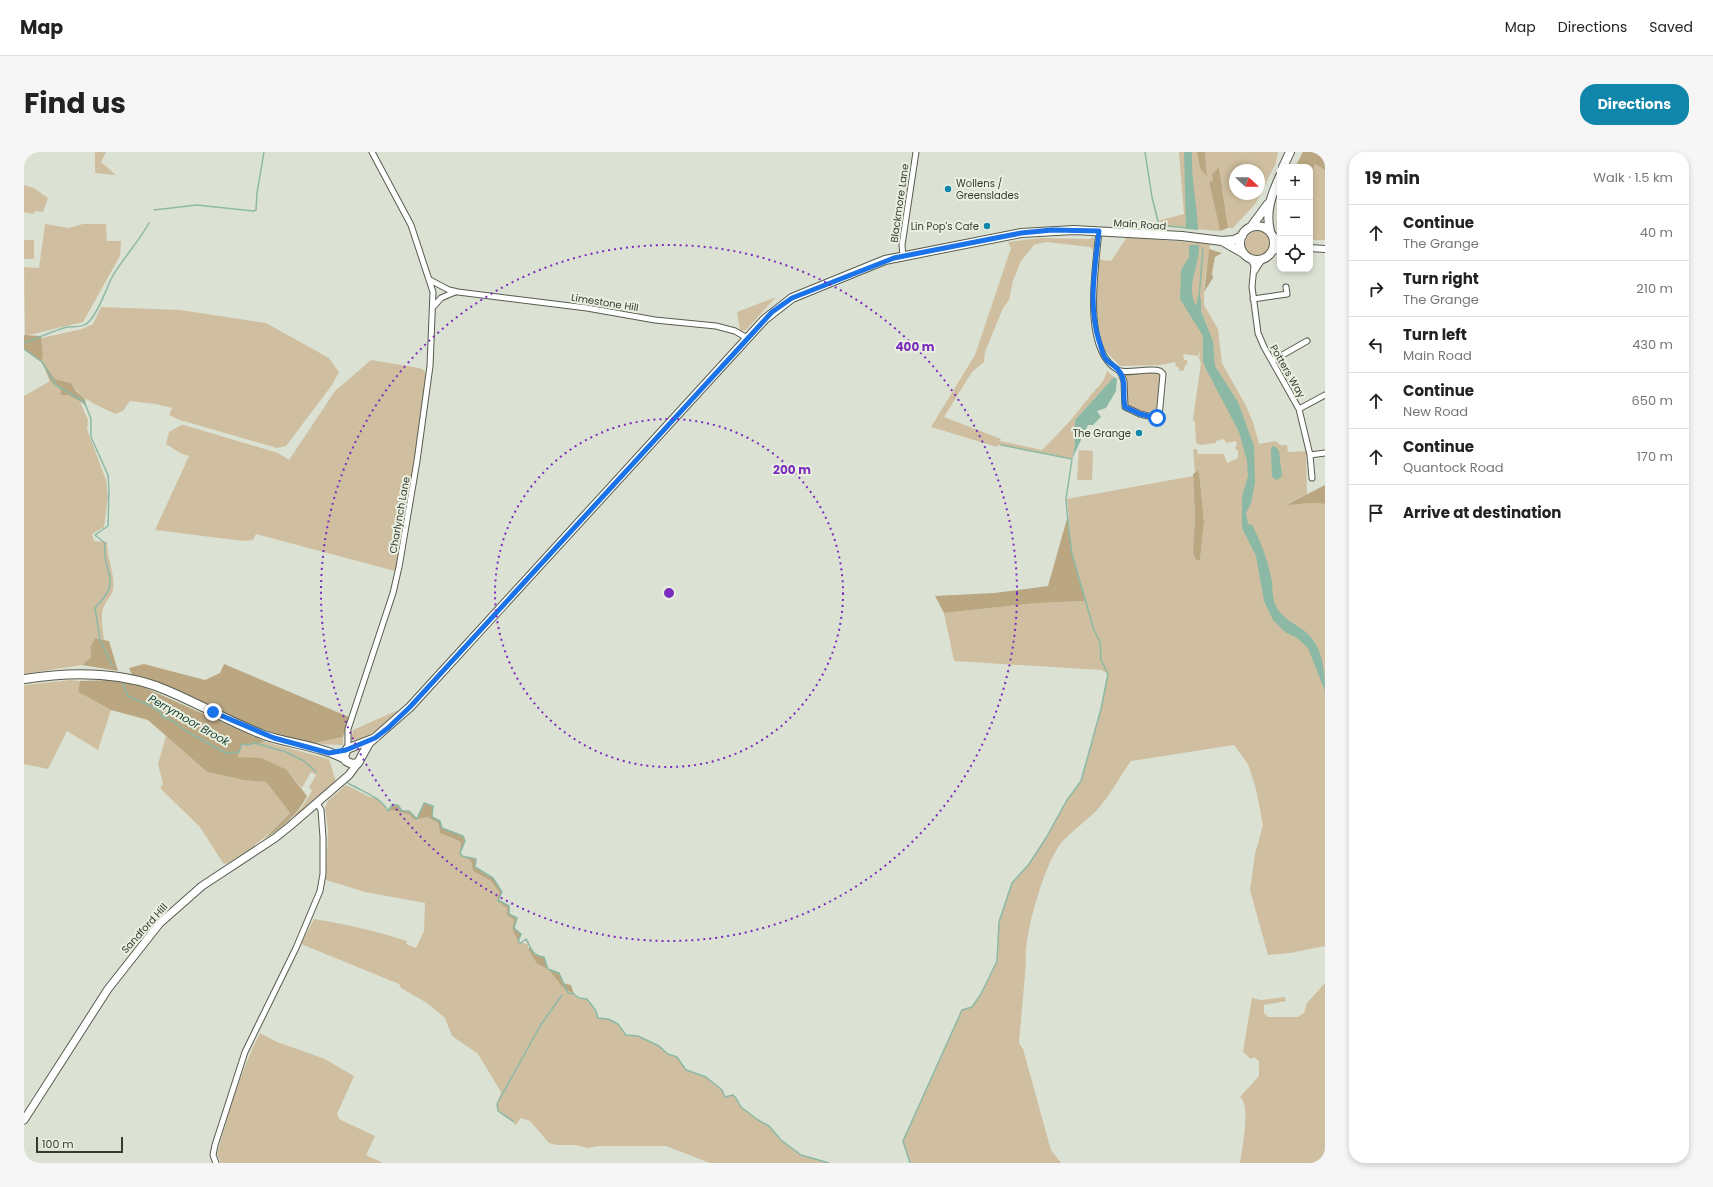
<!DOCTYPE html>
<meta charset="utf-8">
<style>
:root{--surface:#fff;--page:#f6f6f6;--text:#222;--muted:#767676;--line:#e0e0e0;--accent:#1186ab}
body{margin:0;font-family:Poppins,sans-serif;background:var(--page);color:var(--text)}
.controls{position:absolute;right:12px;top:12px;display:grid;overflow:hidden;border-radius:8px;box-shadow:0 2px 6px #0003}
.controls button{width:36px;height:36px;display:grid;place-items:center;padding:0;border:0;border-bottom:1px solid var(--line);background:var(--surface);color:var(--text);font:20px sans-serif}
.compass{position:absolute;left:1205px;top:12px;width:36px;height:36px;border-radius:50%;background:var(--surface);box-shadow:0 2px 6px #0003;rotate:111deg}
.scale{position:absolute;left:12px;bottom:10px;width:87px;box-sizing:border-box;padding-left:4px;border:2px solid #383a34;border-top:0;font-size:11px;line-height:14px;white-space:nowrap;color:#383a34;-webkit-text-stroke:3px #e9f0e0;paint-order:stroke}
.stop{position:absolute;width:12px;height:12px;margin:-9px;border:3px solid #1a73e8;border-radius:50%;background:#fff}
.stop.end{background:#1a73e8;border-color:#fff;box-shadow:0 1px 4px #0008}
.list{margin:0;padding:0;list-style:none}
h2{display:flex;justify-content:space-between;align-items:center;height:52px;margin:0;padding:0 16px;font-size:17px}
h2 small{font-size:13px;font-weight:400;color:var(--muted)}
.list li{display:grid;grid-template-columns:26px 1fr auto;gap:12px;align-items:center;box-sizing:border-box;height:56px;padding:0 16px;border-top:1px solid var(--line)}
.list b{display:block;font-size:15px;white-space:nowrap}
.list p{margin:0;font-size:13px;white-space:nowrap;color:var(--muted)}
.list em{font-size:13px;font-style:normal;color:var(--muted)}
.icon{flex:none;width:22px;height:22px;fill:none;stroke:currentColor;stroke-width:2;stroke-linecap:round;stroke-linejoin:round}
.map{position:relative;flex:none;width:1301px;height:1011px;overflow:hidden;border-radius:16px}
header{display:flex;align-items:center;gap:24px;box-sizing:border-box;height:56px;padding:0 20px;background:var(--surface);border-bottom:1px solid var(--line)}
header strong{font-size:19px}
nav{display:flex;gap:22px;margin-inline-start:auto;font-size:14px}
.intro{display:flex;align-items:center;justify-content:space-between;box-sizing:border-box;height:96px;padding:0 24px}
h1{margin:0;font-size:28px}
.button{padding:10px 18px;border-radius:16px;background:var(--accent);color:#fff;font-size:14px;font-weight:700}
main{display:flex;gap:24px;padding:0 24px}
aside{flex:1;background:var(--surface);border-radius:16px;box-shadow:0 2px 6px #0003}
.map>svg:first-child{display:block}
.green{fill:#cfbfa0;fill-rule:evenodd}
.forest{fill:#baa782}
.water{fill:#8cb9a5}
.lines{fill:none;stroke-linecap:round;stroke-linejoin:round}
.stream{stroke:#8cb9a5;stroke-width:1.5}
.minor-casing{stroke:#575c4f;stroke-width:7}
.tertiary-casing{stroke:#575c4f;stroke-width:8}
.secondary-casing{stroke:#575c4f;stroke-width:9}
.primary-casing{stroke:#575c4f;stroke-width:10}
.minor{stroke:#fff;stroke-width:5}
.tertiary{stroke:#fff;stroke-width:6}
.secondary{stroke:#fff;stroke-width:7}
.primary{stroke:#fff;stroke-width:8}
.route{stroke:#1a73e8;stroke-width:5}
.ring{fill:none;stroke:#7b2cbf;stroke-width:2;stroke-dasharray:2 4}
.poi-dot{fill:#1186ab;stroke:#e9f0e0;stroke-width:1.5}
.labels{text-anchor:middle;stroke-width:4;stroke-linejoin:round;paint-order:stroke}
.poi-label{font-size:10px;fill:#383a34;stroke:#e9f0e0;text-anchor:end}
.street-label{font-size:10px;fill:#383a34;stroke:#e9f0e0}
.water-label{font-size:11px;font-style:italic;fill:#11382a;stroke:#e9f0e0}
.centre{fill:#7b2cbf;stroke:#e9f0e0;stroke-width:2}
.ring-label{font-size:12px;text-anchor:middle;font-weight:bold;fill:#7b2cbf;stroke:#e9f0e0;stroke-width:4;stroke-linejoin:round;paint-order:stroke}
</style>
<header>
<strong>Map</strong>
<nav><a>Map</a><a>Directions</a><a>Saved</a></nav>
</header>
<div class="intro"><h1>Find us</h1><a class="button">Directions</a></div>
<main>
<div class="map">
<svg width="1301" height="1011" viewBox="0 0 1301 1011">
<rect width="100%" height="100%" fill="#dce2d3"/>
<path class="green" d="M71,0H82L77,10L92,23L71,21Z
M1155,0H1173L1182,25L1181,0H1254L1252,11L1232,51L1209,76H1204L1195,15L1189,28L1185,30L1196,79L1131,74L1137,68L1160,62ZM1211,18H1235V42H1211Z
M1291,12L1301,18V88H1286V23Z
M0,33L10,36L24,46L19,60L11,59L9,62L0,60Z
M21,72L45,76L59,72H82L83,89H97L96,104L59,170L1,184L0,115L15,116Z
M1221 92a13 13 0 1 1 26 0a13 13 0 1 1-26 0Z
M1069,85L1072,89L1069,98L1066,95L1022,90L1010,93L997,109L989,129L985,148L979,156L961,200L960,210L948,220L920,265L977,287L976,289L1018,298C1035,281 1051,264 1066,244C1075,233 1078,234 1083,219L1090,225L1051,268V293L1048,307L974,293L973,295L907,275L951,203L987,96L984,90L1017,86L1066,87Z
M1103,85L1186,92L1180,132V153L1194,177L1198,211L1222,254L1229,270L1235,292L1251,289L1257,293H1263L1264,300L1282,299L1283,342L1263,352L1288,351L1301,352V794L1266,801L1244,803L1226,738L1231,702L1239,673L1232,637L1224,612L1210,593L1107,609C1095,626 1085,645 1072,659C1061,670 1048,679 1038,690C1021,709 999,786 1002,811L995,891L999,897L1027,998L1037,1011H886L879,989L938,858L948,855L957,842L973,810L975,770L988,731L1005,712L1022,686L1043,648L1057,629L1077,557L1084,522L1078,518L930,509L920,461L1013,451L1062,449L1048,402L1043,347L1169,324L1171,365L1169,401L1176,408L1180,370L1175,318L1171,321L1169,297H1173L1174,302H1200L1203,311L1214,306V298H1212L1211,295L1213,294L1212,289L1202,291L1200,287L1192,289V291L1176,293L1172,291L1171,271L1169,267L1177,211L1175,206L1176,197L1174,204L1159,202L1160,208H1163V213H1161L1160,218L1155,219V216L1152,214L1151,210L1137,213L1096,214L1077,194L1070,178L1071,107L1087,109Z
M0,88H10V107H0Z
M752,145L722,178L716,179L713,160Z
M77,155L156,158L242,171L305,206L315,220L308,233L262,294L253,296L156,268L145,263L148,256L131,252L106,249L99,259L91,262C74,253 57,248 47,231L31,227L18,208L19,203L17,186L58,177L69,172Z
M347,208L395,216L400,218L402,222L384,349L371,419L232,382L229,388L219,389L131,378L165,304L156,301L142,292L145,280L157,273H160L254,301L265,308L311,239Z
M1119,220L1136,222L1132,261C1096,256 1101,255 1102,221Z
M26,229L37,238V243H44L56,250L64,268L63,277L82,328L84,345L80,375L68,382L70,389L83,390C83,406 91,422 89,437C88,443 83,448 80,454C76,464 79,477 80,488L71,486L66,495L67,505L58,513L0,522V244Z
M1055,298L1069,299L1068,328H1053Z
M47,528L56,529L54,540L87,558L74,598L43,579L24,617L0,612V533Z
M374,558C361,574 347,584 327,589L329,578Z
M142,584L183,620L219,628L242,630L266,661C246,681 227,699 202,712L199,711L176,675L136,636L139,632L134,612Z
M319,585V593L286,592Z
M242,590L305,607L312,630L283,657L268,665L278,655L288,639L285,635L292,623L287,620L278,636L263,618L213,605L218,592L224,593Z
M322,633L346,645L354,646L364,659C373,657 377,662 385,662L390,667L403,665L414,671L416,681L437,690C436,702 437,704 447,709L449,719L467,729L475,740L473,749L483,756V763L490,768L488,776L494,790L504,792V797L513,812L524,817L540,837L555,846L563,847L572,861L574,866L584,867L594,872L602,883L614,884L635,894L644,902L653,905L662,918L682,925L698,938L701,945L709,943L712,946L717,955L734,968L745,974L757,988L777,1003L805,1011H686L642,994H575L563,996L552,993H533L525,991L506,969L497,966L491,974L490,970L474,959L473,952L477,940L454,902L428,884L421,866L403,851L377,836L375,832L277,792L290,767C322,772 352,779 383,789L382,792L392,796L400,779L401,751L341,740L302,728L304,678L301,655L304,649Z
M1301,831V1011H1216C1218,997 1227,953 1216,945L1235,924V909L1230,905L1227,907L1219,900L1228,846L1237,848L1261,845L1262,849L1240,853V861L1244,865H1274L1280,861L1283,851Z
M236,881L253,890L301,907L330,924L313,962L315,967L351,984L342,1003L359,1011H197L193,1002C205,960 216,920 236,881Z"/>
<path class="forest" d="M1173,0H1181L1183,25L1176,16Z
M1279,0H1301V18L1291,12L1286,23V15H1271Z
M1195,15L1204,76L1196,79L1185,30L1189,28L1188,22Z
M1185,97L1198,101L1191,105L1188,121L1189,126L1180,140Z
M0,183L17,184L19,203L18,208L31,227L47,231L52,239L61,247L62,253L44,243H37V238L26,229L18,210L0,197Z
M1175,318L1180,370L1176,408H1172L1169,401L1171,365L1169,322Z
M1301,333V352L1288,351L1262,353Z
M1044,363L1048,402L1062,449L1013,451L920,461L911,444L970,441L1024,434Z
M71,486L85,489L94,519L58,513L67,505L66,495Z
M120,512L181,528L196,521L200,512L325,565L319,585L286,592L223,572L152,537L119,525L108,523L105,516Z
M86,528L115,533L242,590L224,593L219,592L213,605L237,606L263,618L283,644C273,664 257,676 239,688L266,661L242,630L219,628L183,620L124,568L87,558L54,540L56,529Z
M400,651L409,654L408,664L416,669L418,676L439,684L441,689L436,701L437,690L416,681L414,671L403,665L390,668L385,662C377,662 373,657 364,659L368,653H374L378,659H385L393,666Z
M438,704L452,707L451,715L469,726L478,740L475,748L485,754V762L493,766L490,776L497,782L494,790L488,776L490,768L483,763V756L473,749L475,740L467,729L449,719L447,709Z
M505,795L511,803L520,805L524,817L535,821L539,831L547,833L550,842L540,837L524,817L513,812L504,797Z"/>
<path class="water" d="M1160,0H1168C1167,27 1173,52 1174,78L1162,77Z
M1165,93H1175C1176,114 1161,133 1172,154L1174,144L1177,146V159L1189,189L1191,214L1214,250L1230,294L1231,331L1227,351L1222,361L1224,372L1228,373C1237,390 1243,406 1247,425C1249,433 1248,444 1251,452C1257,468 1273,471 1284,482C1299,497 1301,519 1301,539L1284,496L1273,486L1261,480L1249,468L1240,449L1232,404L1218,376V345L1224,324L1223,309L1215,280L1182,217L1179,209V184L1156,147L1157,118L1165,105Z
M1090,225L1093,227L1092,239L1082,256L1073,259L1077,265L1069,273H1064L1048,307L1051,293V268Z
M1249,294L1252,295L1255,299L1258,324L1253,328L1248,325L1247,296Z"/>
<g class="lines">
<path class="stream" d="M1121,0L1128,45L1135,73L1163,76
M130,58L173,53L229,59L232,58L233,41L240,0
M1175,146L1179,96
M0,191C15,186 28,179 43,175C50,174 56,176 62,172C72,166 82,138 87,127C98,107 114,91 125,71
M0,197L18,210L32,233L59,249L62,254L67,267V285L84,323L85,338L84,374L71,383L81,391C77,423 101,425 71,456L76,488L89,515
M99,532L104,544L125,553L135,559L139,565L149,569L162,579L202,601L215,600L218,592L224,593L231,591L262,600L280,609L292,620
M324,631C337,639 357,645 364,659L368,653H374L378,659H385L393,667L400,651L409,654L408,665L416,669L418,676L439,684L441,689L436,701L438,704L452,707L451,715L469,726L478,740L474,748L485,754V762L493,766L490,776L497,782L494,790L497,791L502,787C508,797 507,803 520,805L524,817L535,821L544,841L550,842L555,846L563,847L572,859L574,866L584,867L594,872L602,883L614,884L635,894L644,902L653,905L662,918L682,925L698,938L701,945L709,943L712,946L717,955L734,968L745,974L757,988L777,1003L805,1011
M490,970L474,959L473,952L516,874L538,843
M886,1011L879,989L938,858L948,855L957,842L973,809L975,770L988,731L1005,712L1022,686L1043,648L1057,629L1077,557L1084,522L1077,508L1076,490L1070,478L1048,402L1044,371L1042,347L1048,307L977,293"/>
<defs>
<path id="minor" d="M1075,79C1072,114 1057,197 1094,218C1103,223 1125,215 1136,219L1139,222L1135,265L1133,266L1116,262L1101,255L1100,229L1096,219
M879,104L878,93L892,0
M1227,107L1230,114L1228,135L1234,181L1240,195L1275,257L1286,303L1288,326
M1230,120L1238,108
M406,128L425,138L434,140L563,156L631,168L692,174L711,179L723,186
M1229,147L1263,142L1262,135
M410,154L417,146L431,140
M1248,209L1283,189
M1275,257L1301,243
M1286,303L1301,301
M324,595V577L369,441L375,415L393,309L406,214L409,140L387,73L348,0
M192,1011L189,1003L191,993L221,900L272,796L296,739L299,722V685L297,658L293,651"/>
<path id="tertiary" d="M1249,84L1256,87
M1286,96L1301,97
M1249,99L1256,97"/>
<path id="secondary" d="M0,968L84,837L136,771L178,734L251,686L266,674L325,623L334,611"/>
<path id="primary" d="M1259,15L1266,0
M1216 91a17 17 0 1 1 34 0a17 17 0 1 1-34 0Z
M1227,75L1244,52
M1246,79C1241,59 1248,42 1256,24
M1198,89L1219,101
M0,527C44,520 89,519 132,534C169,548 203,569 240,583C266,592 296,594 321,607
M351,586L323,597L320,604L322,609L328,612L334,611L345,591L386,555L741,167L768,146L861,108L997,81L1050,78L1158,84L1198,89L1210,88L1218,84"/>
</defs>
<use href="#minor" class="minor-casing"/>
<use href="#tertiary" class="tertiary-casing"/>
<use href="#secondary" class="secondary-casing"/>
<use href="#primary" class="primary-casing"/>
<use href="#minor" class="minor"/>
<use href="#tertiary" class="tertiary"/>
<use href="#secondary" class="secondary"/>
<use href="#primary" class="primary"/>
</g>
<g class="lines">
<path class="route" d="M189,560L250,586L305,601L322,598L351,586L364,576L386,555L748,160L768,146L870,106L997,81L1028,78L1075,79C1071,116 1064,153 1075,189C1077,194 1078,200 1080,204C1083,211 1091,213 1095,219C1103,228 1098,244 1101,255L1116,262L1133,266"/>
</g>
<g class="ring">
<circle cx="645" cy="441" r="174"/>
<circle cx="645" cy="441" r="348"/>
</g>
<g class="poi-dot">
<circle cx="924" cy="37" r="4"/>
<circle cx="963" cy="74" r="4"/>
<circle cx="1115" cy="281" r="4"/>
</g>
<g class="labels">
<g class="poi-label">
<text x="932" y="35" text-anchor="start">Wollens /<tspan x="932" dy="12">Greenslades</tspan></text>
<text x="955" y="78">Lin Pop's Cafe</text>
<text x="1107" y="285">The Grange</text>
</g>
<g class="street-label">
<text transform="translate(875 51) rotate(-82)" y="4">Blackmore Lane</text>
<text transform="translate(1116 72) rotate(4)" y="4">Main Road</text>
<text transform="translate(581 150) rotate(9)" y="4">Limestone Hill</text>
<text transform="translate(1264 219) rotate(60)" y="4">Potters Way</text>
<text transform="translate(375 363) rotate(-80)" y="4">Charlynch Lane</text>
<text transform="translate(120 776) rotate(-48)" y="4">Sandford Hill</text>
</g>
<g class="water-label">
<text transform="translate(165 568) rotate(30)" y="4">Perrymoor Brook</text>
</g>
</g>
<circle cx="645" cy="441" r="6" class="centre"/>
<g class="ring-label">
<text x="891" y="199">400 m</text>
<text x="768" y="322">200 m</text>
</g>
</svg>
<div class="controls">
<button>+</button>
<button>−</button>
<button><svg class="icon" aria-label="locate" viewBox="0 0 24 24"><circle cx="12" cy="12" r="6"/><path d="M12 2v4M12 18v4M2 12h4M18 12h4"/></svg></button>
</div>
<svg class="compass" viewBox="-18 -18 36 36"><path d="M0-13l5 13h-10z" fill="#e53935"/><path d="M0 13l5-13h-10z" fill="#767676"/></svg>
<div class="scale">100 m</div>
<div class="stop" style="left:1133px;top:266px"></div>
<div class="stop end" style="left:189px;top:560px"></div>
</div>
<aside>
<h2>19 min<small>Walk · 1.5 km</small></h2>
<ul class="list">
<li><svg class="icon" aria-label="ahead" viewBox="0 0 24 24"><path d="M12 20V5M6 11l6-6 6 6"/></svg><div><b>Continue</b><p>The Grange</p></div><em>40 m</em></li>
<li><svg class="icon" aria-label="right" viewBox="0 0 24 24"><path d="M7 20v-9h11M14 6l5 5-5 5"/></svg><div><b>Turn right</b><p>The Grange</p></div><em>210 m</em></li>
<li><svg class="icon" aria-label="left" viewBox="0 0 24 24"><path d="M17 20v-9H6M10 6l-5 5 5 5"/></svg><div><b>Turn left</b><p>Main Road</p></div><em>430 m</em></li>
<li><svg class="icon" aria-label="ahead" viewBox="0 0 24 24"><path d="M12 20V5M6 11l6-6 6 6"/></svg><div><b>Continue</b><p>New Road</p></div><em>650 m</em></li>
<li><svg class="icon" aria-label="ahead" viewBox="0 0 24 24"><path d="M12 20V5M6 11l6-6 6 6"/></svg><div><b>Continue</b><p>Quantock Road</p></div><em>170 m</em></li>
<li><svg class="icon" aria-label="arrive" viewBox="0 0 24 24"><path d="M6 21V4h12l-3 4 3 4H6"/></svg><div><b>Arrive at destination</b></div></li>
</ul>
</aside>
</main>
